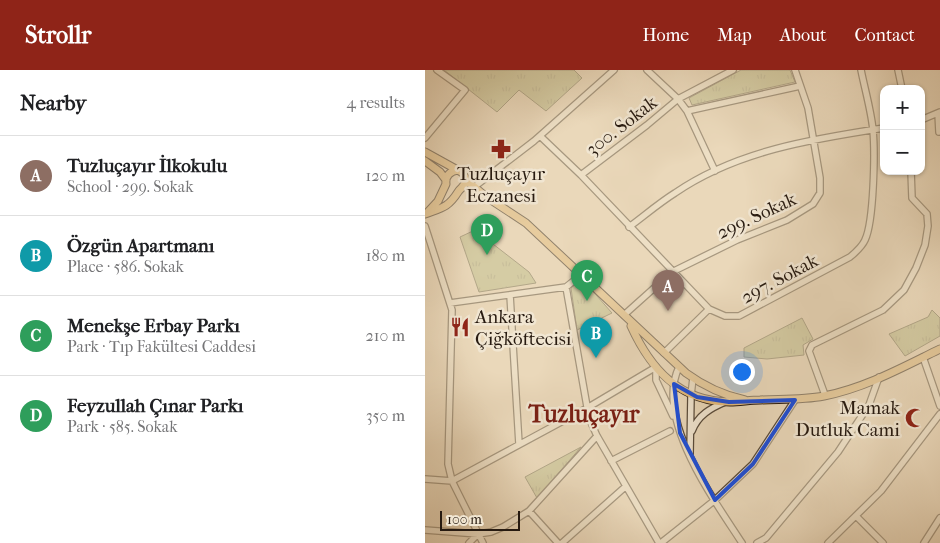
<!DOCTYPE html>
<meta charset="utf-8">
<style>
:root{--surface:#fff;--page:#f2f2f2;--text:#202124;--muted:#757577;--line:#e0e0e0;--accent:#8f2418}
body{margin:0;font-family:"IM FELL French Canon",serif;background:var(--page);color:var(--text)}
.controls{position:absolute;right:15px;top:15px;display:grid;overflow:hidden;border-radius:10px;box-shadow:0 1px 4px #0004}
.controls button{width:45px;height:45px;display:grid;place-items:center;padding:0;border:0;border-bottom:1px solid var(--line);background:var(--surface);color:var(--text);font:25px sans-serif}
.scale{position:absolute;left:15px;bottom:12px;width:80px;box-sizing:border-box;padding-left:5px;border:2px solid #271a10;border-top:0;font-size:14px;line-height:18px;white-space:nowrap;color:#271a10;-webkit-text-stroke:4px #f1e6d2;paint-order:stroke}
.you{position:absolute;left:316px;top:301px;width:18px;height:18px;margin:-12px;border:4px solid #fff;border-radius:50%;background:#1a73e8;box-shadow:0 0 0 8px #1a73e833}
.badge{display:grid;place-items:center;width:32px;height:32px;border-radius:50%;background:var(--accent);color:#fff;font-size:16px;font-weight:700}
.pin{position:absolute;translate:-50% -41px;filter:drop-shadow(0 1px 2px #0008)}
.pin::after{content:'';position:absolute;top:26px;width:18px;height:15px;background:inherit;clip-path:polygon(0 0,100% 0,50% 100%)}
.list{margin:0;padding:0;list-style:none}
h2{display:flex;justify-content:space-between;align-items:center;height:65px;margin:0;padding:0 20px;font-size:21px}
h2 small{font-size:16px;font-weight:400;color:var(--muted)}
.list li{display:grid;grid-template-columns:32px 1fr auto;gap:15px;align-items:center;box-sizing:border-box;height:80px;padding:0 20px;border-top:1px solid var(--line)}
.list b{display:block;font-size:19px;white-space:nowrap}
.list p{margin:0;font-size:16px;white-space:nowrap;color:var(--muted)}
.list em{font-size:16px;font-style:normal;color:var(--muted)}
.map{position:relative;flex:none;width:515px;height:473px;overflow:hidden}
header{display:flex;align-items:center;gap:30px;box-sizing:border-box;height:70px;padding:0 25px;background:var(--accent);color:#fff}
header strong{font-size:24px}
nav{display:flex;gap:28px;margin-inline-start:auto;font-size:18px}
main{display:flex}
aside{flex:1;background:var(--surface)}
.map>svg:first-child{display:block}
.park{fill:url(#park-tufts);stroke:#726b4e}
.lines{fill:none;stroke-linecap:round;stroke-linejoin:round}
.minor-casing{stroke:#584a3a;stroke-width:8}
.major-casing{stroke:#271a10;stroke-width:9}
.minor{stroke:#f1e6d2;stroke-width:5.5}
.major{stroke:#e5bc7d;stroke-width:7}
.marked{fill:none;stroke:#1d4ed8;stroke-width:4;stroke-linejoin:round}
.labels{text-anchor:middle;stroke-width:5;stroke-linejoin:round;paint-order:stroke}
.street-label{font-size:19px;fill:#271a10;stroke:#f1e6d2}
.poi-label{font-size:19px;fill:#271a10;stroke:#f1e6d2}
.district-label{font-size:24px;font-weight:bold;fill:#7a1f14;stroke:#f1e6d2}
</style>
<header>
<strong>Strollr</strong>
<nav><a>Home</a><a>Map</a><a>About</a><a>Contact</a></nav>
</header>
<main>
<aside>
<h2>Nearby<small>4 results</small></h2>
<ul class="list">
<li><span class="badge" style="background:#8d6e63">A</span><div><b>Tuzluçayır İlkokulu</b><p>School · 299. Sokak</p></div><em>120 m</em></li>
<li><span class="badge" style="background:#0f9aa8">B</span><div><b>Özgün Apartmanı</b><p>Place · 586. Sokak</p></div><em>180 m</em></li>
<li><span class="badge" style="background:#2e9e5b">C</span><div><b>Menekşe Erbay Parkı</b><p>Park · Tıp Fakültesi Caddesi</p></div><em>210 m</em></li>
<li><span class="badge" style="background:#2e9e5b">D</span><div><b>Feyzullah Çınar Parkı</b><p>Park · 585. Sokak</p></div><em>350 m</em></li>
</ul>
</aside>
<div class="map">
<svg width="515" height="473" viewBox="0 0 515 473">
<defs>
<pattern id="park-tufts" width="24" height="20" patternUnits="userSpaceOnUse" patternTransform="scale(1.25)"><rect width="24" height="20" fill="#bdbc8b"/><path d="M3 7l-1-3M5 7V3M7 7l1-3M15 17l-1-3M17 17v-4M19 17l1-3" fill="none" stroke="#a2a177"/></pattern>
</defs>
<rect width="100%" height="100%" fill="#ead8ba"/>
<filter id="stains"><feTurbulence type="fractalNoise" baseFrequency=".004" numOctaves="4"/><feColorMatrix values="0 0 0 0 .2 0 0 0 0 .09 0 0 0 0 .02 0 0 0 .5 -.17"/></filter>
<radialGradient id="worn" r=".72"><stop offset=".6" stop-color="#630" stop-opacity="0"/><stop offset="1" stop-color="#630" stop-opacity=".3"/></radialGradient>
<path class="park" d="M19,0H149L157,8L121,41L94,20L72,42Z
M316,0H365L370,12L267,35L264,28Z
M50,160L104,202L111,213L54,222L35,167Z
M157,209L187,243L152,260L146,218Z
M507,240L515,248V266L480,286L464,264L503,247Z
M377,248L388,269L378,275L379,285L342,289L319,287V278Z
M156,377L112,428L100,407Z"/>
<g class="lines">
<defs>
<path id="minor" d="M222,0L253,29L262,41L290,101
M473,0L477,19
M262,41L375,16
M513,43L514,62
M496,50L515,42
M115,66L156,105L284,239L300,246H314L425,187C431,182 437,177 440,170C449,151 450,82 448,60C446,40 440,20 436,0
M0,68L40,20L12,0
M156,105L222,55L253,29L308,0
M49,117L109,71L189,0
M0,156L27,240L23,394L27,411L58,473
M204,157C219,146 234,133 250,123C311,81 387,69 459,58
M156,205L141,217L164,348L172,366L234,473
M85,225L94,374
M25,233L141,217
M199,245L247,202L312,170L362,150L388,134L395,123V108L383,38L370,0
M239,283L284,239
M498,287L515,336
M231,297V310L248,346
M254,297C229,349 290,431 317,473
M400,325L384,281L387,275L458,240L479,220L491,198L500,175L503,156L502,144L487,128L486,101
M267,361C273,345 286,338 300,332
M265,384L266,325L268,308
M186,391L245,361
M0,409L27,411L162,338L231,297
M104,441L133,473
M431,446L458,473
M0,460L53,464L66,462L78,457L104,441L172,366
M44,473L53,464
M137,473L200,417
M236,473L290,430L328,394L370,330
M332,473L341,468L413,382L444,335L454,307
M403,473L456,421L515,344
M499,473L515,448"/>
<path id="major" d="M0,82L38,103L41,110C40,117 36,117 33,122C23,138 16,138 0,144
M0,91L15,102L21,110
M41,110L60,126L101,153L261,303C280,317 298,325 320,330
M2,143L13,131L21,114C20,106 25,101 33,100
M206,256C225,298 254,332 305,332C315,332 325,330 335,330C357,329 378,330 399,326C440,318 478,297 515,279"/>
</defs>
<use href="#minor" class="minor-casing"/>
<use href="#major" class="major-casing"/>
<use href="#minor" class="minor"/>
<use href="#major" class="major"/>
</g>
<path d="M0 0H515V473H0ZM249,314L272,327L304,332L370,330L328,394L290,430L255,363Z" fill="#ead8ba" fill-opacity=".55" fill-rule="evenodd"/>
<path class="marked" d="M249,314L272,327L304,332L370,330L328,394L290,430L255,363Z"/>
<defs>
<symbol id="pharmacy-bare" viewBox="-9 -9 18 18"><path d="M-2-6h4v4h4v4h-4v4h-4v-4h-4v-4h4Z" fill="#8f2418" stroke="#f1e6d2" stroke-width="2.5" paint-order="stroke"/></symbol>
<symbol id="restaurant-bare" viewBox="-9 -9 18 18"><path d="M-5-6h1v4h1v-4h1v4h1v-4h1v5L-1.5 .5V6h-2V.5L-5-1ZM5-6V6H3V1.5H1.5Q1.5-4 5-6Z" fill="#8f2418" stroke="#f1e6d2" stroke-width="2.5" paint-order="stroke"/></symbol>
<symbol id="mosque-bare" viewBox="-9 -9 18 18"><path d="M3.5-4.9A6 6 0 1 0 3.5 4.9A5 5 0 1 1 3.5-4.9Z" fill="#8f2418" stroke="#f1e6d2" stroke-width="2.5" paint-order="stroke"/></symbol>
</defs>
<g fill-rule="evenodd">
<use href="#pharmacy-bare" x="62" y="65" width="28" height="28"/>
<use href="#restaurant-bare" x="21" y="243" width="28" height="28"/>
<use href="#mosque-bare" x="476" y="334" width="28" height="28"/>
</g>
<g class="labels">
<g class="street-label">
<text transform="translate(196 55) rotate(-38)" y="7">300. Sokak</text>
<text transform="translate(331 145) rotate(-25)" y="7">299. Sokak</text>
<text transform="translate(354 208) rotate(-28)" y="7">297. Sokak</text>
</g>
<g class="poi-label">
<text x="76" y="110">Tuzluçayır<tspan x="76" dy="22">Eczanesi</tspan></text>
<text x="50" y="253" text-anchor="start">Ankara<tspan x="50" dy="22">Çiğköftecisi</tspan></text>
<text x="475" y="344" text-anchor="end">Mamak<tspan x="475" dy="22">Dutluk Cami</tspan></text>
</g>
<g class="district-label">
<text x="159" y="352">Tuzluçayır</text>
</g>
</g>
<rect width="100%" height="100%" filter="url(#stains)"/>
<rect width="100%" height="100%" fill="url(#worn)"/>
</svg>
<div class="controls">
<button>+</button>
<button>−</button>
</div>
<div class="scale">100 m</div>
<div class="you"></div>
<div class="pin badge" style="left:243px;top:241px;background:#8d6e63">A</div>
<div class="pin badge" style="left:171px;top:288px;background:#0f9aa8">B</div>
<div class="pin badge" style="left:162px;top:231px;background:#2e9e5b">C</div>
<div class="pin badge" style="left:62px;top:185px;background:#2e9e5b">D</div>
</div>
</main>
